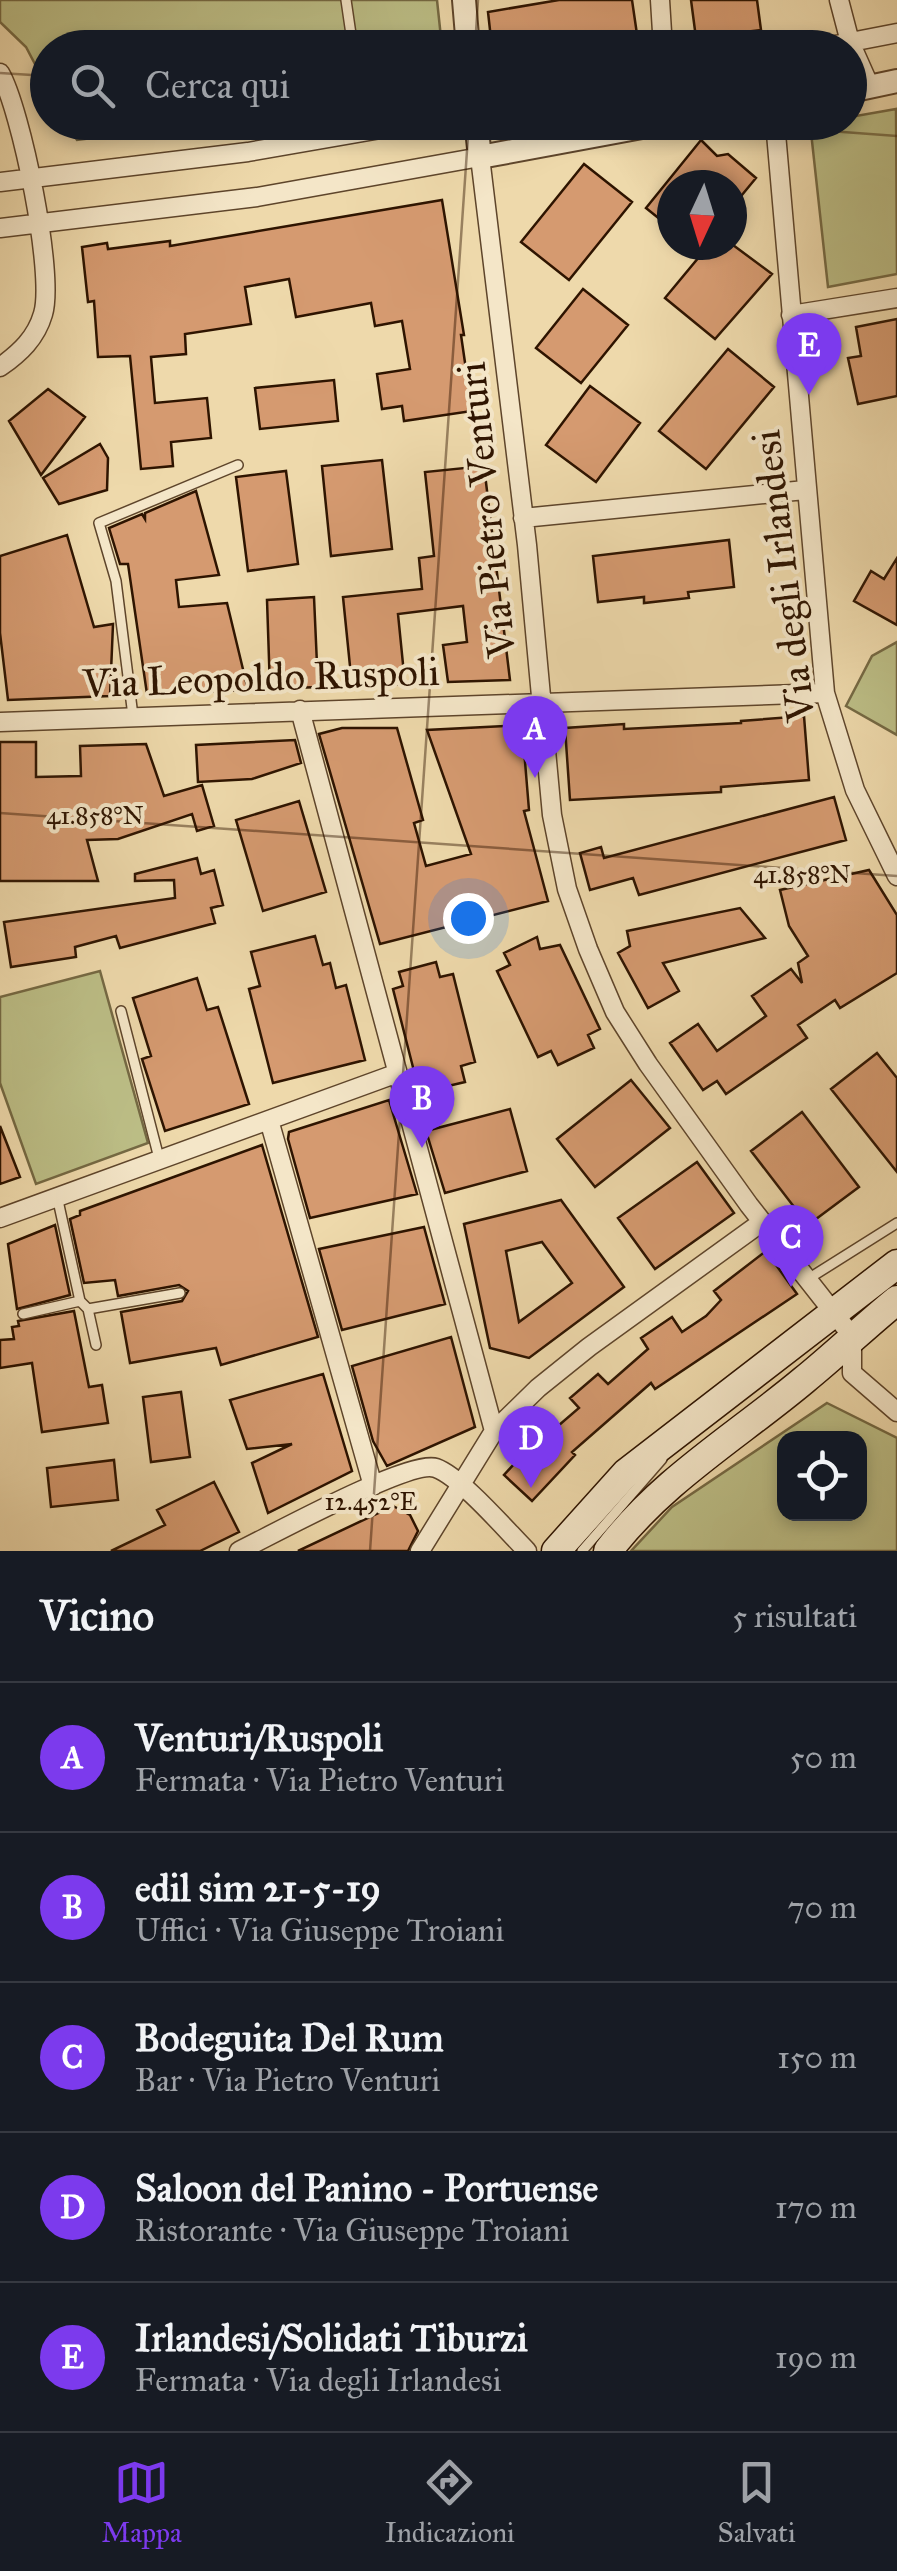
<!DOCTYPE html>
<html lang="it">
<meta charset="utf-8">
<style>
:root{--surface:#171b24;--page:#20242c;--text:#f1f3f6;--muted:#9ea1a6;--line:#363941;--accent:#7c3aed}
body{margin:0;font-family:"IM FELL Great Primer",serif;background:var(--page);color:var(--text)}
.controls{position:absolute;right:30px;bottom:30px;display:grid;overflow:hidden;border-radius:20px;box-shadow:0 5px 15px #0003}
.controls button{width:90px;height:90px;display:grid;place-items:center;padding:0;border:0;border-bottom:2px solid var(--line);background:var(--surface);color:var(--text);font:50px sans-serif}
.compass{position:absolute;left:657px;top:170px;width:90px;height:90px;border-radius:50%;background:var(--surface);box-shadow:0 5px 15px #0003;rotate:184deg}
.you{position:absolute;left:468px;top:918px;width:35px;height:35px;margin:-25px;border:8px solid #fff;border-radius:50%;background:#1a73e8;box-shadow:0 0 0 15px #1a73e833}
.badge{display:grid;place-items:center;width:65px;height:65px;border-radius:50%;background:var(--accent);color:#fff;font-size:32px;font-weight:700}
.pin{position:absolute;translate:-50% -82px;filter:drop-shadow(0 2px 5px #0008)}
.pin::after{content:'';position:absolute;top:52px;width:35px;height:30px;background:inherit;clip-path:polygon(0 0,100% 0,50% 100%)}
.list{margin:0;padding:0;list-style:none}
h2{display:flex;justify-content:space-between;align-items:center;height:130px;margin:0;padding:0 40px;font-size:42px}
h2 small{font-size:32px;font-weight:400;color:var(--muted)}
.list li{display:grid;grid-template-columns:65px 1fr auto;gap:30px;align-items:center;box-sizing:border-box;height:150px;padding:0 40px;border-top:2px solid var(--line)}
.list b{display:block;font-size:38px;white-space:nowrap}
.list p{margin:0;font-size:32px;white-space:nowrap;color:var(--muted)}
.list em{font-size:32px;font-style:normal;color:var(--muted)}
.icon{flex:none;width:55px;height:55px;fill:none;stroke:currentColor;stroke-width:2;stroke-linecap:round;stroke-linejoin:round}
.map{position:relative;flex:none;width:897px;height:1551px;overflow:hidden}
.search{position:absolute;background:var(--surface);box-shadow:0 5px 15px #0003;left:30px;right:30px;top:30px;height:110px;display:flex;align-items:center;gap:25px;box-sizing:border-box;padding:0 35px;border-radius:55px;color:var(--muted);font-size:38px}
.sheet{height:880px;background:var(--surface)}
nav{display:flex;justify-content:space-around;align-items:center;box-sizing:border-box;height:140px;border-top:2px solid var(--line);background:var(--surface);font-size:28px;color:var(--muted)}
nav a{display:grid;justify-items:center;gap:5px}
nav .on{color:var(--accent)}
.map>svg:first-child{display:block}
.green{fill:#bcbe86;stroke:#756943;stroke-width:2.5;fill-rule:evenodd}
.building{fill:#d59a70;stroke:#2e1400;stroke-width:2.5;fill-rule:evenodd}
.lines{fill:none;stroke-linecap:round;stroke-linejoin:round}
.service-casing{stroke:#5e452b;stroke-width:12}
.minor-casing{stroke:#5e452b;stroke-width:21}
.tertiary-casing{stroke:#5e452b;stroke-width:26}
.secondary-casing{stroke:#2e1400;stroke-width:31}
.service{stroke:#f4e6c8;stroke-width:9}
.minor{stroke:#f4e6c8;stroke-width:18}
.tertiary{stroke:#f4e6c8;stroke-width:22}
.secondary{stroke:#f4e6c8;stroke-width:28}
.ticks{fill:none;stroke:#2e1400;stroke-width:2.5;stroke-opacity:0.45}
.labels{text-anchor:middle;stroke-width:8;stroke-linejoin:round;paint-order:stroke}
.street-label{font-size:40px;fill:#2e1400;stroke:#f4e6c8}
.ticks-label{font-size:25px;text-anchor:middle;fill:#2e1400;stroke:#f4e6c8;stroke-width:8;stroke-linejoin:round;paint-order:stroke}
</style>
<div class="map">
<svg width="897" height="1551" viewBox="0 0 897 1551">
<rect width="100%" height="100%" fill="#eed9ab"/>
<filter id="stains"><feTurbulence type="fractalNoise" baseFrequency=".002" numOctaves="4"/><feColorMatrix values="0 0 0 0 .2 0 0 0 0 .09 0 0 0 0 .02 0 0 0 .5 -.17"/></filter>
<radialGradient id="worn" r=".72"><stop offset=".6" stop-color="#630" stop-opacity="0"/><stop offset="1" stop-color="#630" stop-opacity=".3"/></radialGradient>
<path class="green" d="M0,0H437L442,47L48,48L47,87L26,47L0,22Z
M896,109L897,274L828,287L810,123L850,122V117Z
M67,123H213L77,140Z
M897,642V735L846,706L872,656Z
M100,971L148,1143L36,1184L0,1083V997Z
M827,1403L897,1438V1551H631L672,1507ZM784,1439H860V1514H784Z"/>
<path class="building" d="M559,0H632L639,48H492L488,12Z
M691,0H757L761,30L696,38Z
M701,140L717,156L728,154L756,178L732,207V185H672V229L646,208Z
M584,164L632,202L569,280L521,242Z
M442,200L464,335H461L472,411L404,421L402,406L382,409L377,374L410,369L402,321L375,326L371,303L296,317L289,279L245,287L251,324L185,334L186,354L151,357L155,403L207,398L211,438L171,442L173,466L141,469L130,356L98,357L94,301L88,302L82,247L107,243L108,249L170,241V246Z
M709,245H733L772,274L715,339L665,298Z
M583,289L628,325L581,383L536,348Z
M897,319V396L858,404L848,358L861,356L856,327Z
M728,349L774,387L706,469L659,431Z
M334,380L338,421L260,429L255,388Z
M590,386L640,423L596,482L546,445Z
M48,389L85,417L41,475L9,421Z
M100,444L108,458L107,490L59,504L43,478Z
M382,460L392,549L331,556L322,466Z
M484,466L510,680L448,682L443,645L467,642L463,606L398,614L405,684L352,686L343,597L422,589L419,558L434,556L425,472Z
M286,471L298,564L248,571L236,477Z
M196,491L219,575L176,580L179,607L227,603L248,690L147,694L128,564H120L109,528L142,514L145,519V513Z
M67,535L94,627L113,624L110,696L8,700L0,633V556Z
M729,540L734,587L688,592L689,598L644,603V597L598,602L593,556Z
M897,558V625L854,601L871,571L884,579Z
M314,597L318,687L270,689L267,600Z
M804,716L809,780L721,787V792L570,800L565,728L624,724V729L741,723V721Z
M522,725L529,810L524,811L548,901L380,944L319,734L342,728H397L423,820L414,823L426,866L471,854L427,730Z
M295,740L301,763L252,779L198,782L196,745Z
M0,742H36V777L81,776L80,746L146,744L164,796L202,785L214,826L197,831L192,814L118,839L87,840L98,881H0Z
M834,797L846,840L639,895L633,878L590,890L580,853L601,847L604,858Z
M299,801L326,892L263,911L236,820Z
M197,858L201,874L214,870L223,905L211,908L215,923L120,948L116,936L75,947L76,957L11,967L4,922L175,898L174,880L135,881V874Z
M869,870L897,915V973L840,1008L835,1000L798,1025L807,1038L726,1094L717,1081L703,1090L670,1043L698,1024L717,1051L766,1016L752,996L791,969L802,983L798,963L808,956L789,926L780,890Z
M740,908L765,938L663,963L679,991L648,1008L618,953L630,946L627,931Z
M315,936L323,965L330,963L336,988L346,985L365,1060L273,1083L249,989L260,986L251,952Z
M537,937L540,949L560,945L600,1029L588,1035L594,1048L558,1065L551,1051L538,1057L497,971L510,965L504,953Z
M436,962L440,977L453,974L475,1062L461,1066L465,1082L431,1090L428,1076L416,1079L393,989L403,986L399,972Z
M197,978L207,1010L218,1007L249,1104L165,1131L142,1059L151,1056L133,998Z
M877,1053L897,1078V1172L831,1089Z
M631,1080L670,1128L595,1187L557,1139Z
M389,1100L417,1194L310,1218L288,1139L289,1132Z
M510,1109L527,1171L445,1193L426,1131Z
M802,1112L859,1187L808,1225L751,1151Z
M0,1126L20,1177L0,1184Z
M262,1145L318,1337L221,1365L216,1348L130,1363L121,1312L182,1301L188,1291L179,1285L118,1296L115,1280L84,1283L70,1219L80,1215V1211Z
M697,1162L734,1213L655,1269L618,1218Z
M561,1200L624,1287L529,1358L490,1348L464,1224ZM542,1242L572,1283L519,1322L506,1251Z
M55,1225L70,1295L17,1309L8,1244Z
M424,1227L445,1304L342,1330L319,1249Z
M766,1251L797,1294L655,1389L651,1383L572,1452L575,1455L532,1501L504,1475L547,1428L551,1432L579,1408L570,1398L598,1374L608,1384L648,1349L641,1338L672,1317L682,1332L706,1316L721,1300L714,1291Z
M74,1311L89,1387L102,1385L108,1423L42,1432L32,1363L0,1368V1340L14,1339L12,1327L19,1326L18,1321Z
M451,1337L475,1427L387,1466L373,1441L352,1366Z
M323,1374L352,1471L268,1513L252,1463L292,1444L247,1449L230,1400Z
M181,1392L190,1457L151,1462L143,1397Z
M114,1460L118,1500L51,1507L47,1468Z
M214,1482L239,1532L200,1551H111L165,1525L157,1510Z
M393,1506L410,1515L418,1531L408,1551H298Z"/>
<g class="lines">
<defs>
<path id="service" d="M346,0L353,48
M133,716L116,581L99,523L238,465
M121,1011L159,1158
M57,1196L80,1301L88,1309L180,1293
M808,1279L897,1223
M88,1309L96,1345
M23,1314L80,1301
M582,1551L662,1459"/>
<path id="minor" d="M660,0L663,48
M839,0L850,42L870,87
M820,48L897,33
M0,73C21,109 55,275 43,314C36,338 20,353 0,367
M775,122L825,693L855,790L897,876
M0,182L248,152L421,122
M0,228L257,197L480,157L527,545L552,815L567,889L588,949L615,1012L648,1064L749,1205L852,1336V1373L897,1412
M791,315L897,298
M523,518L805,490
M300,710L494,1431
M0,722L825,693
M269,1120L373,1486
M0,1218L395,1074
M239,1551C272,1535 410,1459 436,1468C461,1477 507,1531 527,1551
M420,1551L494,1431L538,1388L589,1347L762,1222"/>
<path id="tertiary" d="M464,0L468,48
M850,91L897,81
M476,122L480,157L669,122"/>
<path id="secondary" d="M556,1551L626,1473L897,1264
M608,1551C661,1481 737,1436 804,1380C836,1354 865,1326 897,1300"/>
</defs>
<use href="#service" class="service-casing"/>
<use href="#minor" class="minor-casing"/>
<use href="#tertiary" class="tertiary-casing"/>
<use href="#secondary" class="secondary-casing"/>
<use href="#service" class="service"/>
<use href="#minor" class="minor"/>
<use href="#tertiary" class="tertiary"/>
<use href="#secondary" class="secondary"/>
</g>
<path class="ticks" d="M475,48L478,0M0,73L48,76M706,122L897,136M0,813L897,876M370,1551L469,122"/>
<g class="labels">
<g class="street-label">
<text transform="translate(486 510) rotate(-96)" y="14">Via Pietro Venturi</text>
<text transform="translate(783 576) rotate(-97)" y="14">Via degli Irlandesi</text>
<text transform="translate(261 677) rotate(-2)" y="14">Via Leopoldo Ruspoli</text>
</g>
</g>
<g class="ticks-label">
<text x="95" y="824">41.858°N</text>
<text x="802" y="883">41.858°N</text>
<text x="371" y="1510">12.452°E</text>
</g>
<rect width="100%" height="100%" filter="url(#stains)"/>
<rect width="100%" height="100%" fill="url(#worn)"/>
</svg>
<div class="controls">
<button><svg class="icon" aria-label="locate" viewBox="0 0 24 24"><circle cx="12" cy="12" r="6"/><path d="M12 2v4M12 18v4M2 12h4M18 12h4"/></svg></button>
</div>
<svg class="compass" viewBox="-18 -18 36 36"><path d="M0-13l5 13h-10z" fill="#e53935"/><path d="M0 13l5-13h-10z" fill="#9ea1a6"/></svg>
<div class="you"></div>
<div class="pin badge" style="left:535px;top:778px">A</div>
<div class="pin badge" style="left:422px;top:1148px">B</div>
<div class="pin badge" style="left:791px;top:1287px">C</div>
<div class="pin badge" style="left:531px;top:1488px">D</div>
<div class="pin badge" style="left:809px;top:395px">E</div>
<div class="search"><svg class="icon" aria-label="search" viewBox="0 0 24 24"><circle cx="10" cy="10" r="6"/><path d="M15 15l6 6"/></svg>Cerca qui</div>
</div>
<section class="sheet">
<h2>Vicino<small>5 risultati</small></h2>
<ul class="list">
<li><span class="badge">A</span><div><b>Venturi/Ruspoli</b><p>Fermata · Via Pietro Venturi</p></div><em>50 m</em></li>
<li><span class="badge">B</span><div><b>edil sim 21-5-19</b><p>Uffici · Via Giuseppe Troiani</p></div><em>70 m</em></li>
<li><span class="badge">C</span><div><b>Bodeguita Del Rum</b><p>Bar · Via Pietro Venturi</p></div><em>150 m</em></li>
<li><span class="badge">D</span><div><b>Saloon del Panino - Portuense</b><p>Ristorante · Via Giuseppe Troiani</p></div><em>170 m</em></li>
<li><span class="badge">E</span><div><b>Irlandesi/Solidati Tiburzi</b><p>Fermata · Via degli Irlandesi</p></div><em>190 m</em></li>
</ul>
</section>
<nav>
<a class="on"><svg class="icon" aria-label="map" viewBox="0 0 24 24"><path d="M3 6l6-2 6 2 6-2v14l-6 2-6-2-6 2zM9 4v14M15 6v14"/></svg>Mappa</a>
<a><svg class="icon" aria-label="directions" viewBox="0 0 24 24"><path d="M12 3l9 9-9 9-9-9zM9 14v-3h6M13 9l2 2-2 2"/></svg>Indicazioni</a>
<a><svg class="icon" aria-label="saved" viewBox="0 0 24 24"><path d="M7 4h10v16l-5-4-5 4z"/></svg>Salvati</a>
</nav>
